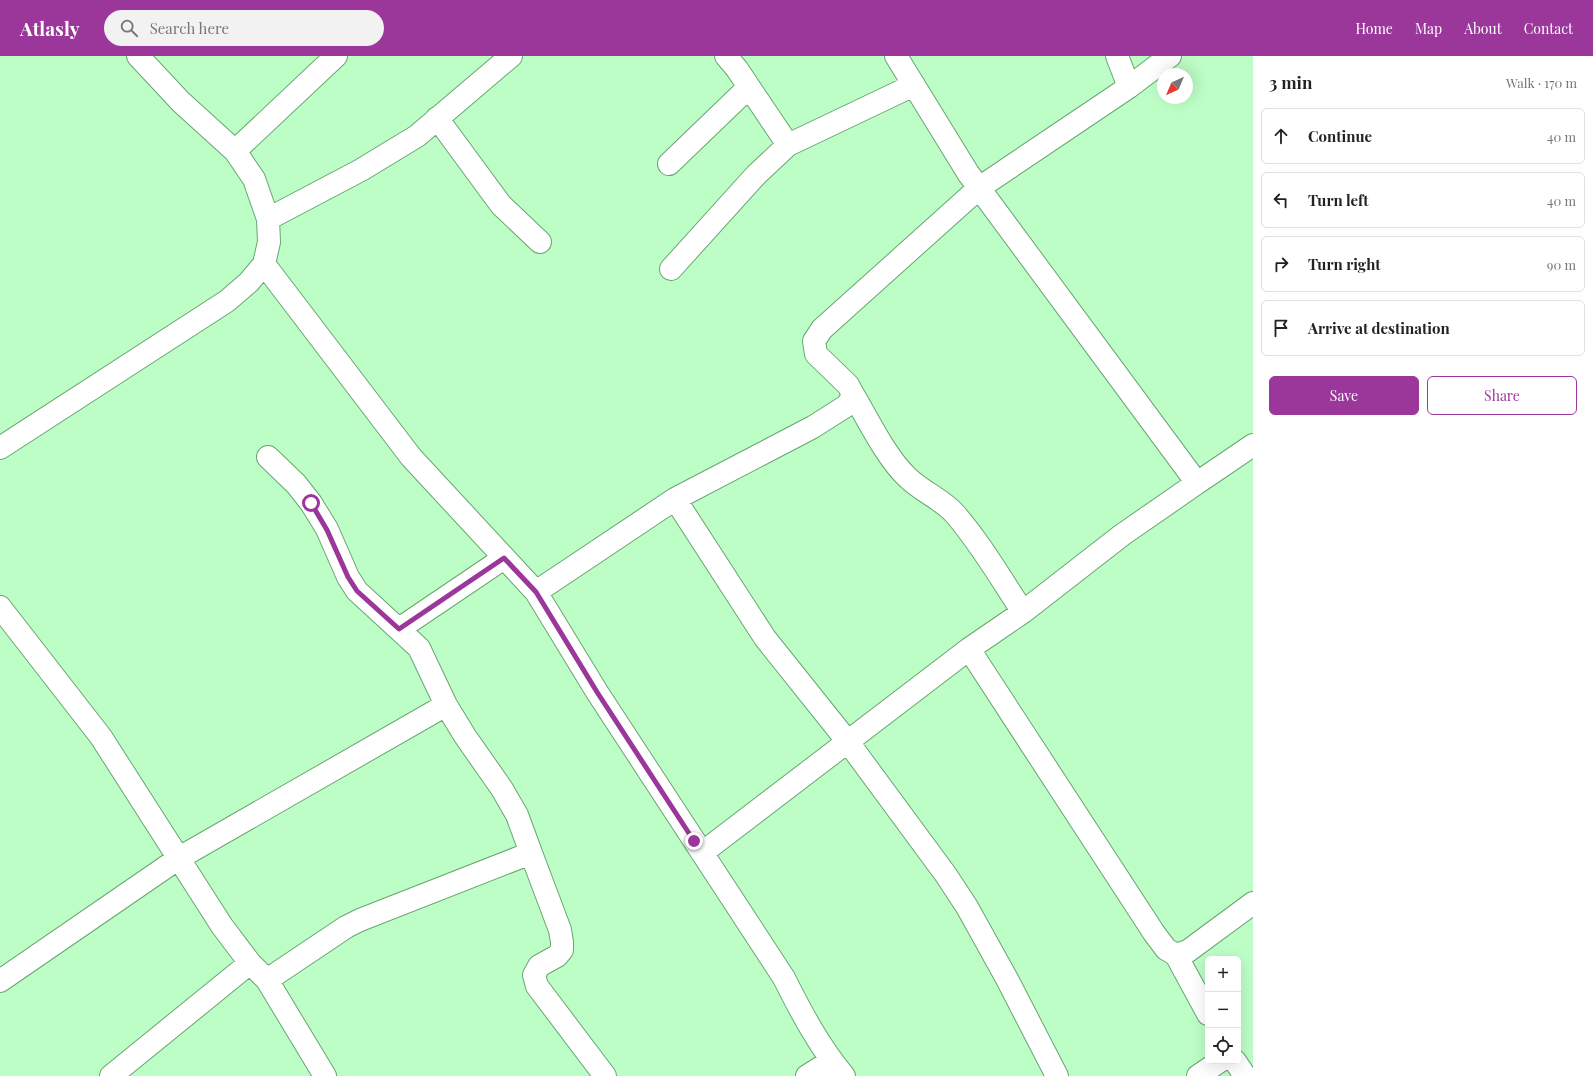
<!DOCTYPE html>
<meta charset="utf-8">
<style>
:root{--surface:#fff;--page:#f2f2f2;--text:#222;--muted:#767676;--line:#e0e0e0;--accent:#9b369a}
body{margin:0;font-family:"Playfair Display",serif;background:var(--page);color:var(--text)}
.controls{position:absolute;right:12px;bottom:12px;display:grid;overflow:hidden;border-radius:6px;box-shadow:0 4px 16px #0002}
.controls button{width:36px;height:36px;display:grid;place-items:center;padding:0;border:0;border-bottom:1px solid var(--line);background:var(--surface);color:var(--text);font:20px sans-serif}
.compass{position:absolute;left:1157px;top:12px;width:36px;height:36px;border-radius:50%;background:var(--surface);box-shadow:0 4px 16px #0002;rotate:224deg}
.stop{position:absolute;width:12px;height:12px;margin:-9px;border:3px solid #9b369a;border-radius:50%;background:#fff}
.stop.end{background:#9b369a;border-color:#fff;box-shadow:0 1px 4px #0008}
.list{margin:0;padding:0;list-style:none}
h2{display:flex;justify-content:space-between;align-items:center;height:52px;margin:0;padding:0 16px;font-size:17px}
h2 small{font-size:13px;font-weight:400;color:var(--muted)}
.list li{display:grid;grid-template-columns:26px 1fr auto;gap:12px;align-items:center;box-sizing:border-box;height:56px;margin:0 8px 8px;padding:0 8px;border:1px solid var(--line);border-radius:6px}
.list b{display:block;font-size:15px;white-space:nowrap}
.list em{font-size:13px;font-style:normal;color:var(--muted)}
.actions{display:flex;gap:8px;padding:12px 16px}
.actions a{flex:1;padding:9px 0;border:1px solid var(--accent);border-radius:6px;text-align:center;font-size:14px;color:var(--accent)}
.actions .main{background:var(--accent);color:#fff}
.icon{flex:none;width:22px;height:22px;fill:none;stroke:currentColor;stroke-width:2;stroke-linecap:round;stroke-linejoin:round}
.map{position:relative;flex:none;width:1253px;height:1020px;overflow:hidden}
header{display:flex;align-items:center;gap:24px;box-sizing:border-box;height:56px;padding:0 20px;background:var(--accent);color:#fff}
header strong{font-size:19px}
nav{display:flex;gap:22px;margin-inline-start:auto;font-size:14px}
.search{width:280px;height:36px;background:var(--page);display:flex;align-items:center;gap:10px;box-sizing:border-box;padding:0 14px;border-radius:22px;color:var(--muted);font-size:15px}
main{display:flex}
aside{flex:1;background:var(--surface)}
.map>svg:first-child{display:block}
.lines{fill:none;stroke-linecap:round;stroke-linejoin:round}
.minor-casing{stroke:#69a572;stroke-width:24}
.minor{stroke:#fff;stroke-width:22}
.route{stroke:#9b369a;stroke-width:5}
</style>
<header>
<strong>Atlasly</strong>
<div class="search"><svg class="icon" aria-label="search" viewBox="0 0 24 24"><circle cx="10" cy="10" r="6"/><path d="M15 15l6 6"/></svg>Search here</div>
<nav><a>Home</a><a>Map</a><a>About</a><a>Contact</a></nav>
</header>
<main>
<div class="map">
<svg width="1253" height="1020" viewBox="0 0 1253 1020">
<rect width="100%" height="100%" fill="#bdfdc6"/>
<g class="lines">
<defs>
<path id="minor" d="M726,0L737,13L788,89
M896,0L968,117L1197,427L1122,479L1023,556L969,593L1154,877L1166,893L1176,899L1188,895L1253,847
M1117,0L1129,31
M437,62L501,149L540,186
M235,95L336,0
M669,108L749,31
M268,163L361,114L417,80L511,0
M264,208L411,401L536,536L597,636L784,922C801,956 819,990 844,1020
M671,213L756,119L788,89L914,29
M854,340C869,365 886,401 907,421C922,436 942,443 955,458C981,488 1001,523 1023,556
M0,392L227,245L249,226L264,208L269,186L268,163L254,123L235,95L181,46L138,0
M268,401L296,428L311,447L327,473L348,521L357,535L419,592L446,649L465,680L502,733L517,759L531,797
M1197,427L1253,389
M536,536L675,443
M0,551L101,681L222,870L250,907L267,924L325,1020
M399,573L504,502
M702,797L969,593
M1176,899L1208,958
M267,924L346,871L360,864L531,797L560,874L562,886V894L557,900L539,910L534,919L537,930L605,1020
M0,925L179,802L446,649
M1235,1005L1245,1020
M111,1020L250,907
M807,1020L831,1005
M1057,1020L1007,923L967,851L946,819L848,686L765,582L675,443L813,371L846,350L854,340L848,329L816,298L814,285L822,273L979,132L1129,31L1170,0
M1198,1020L1220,1005"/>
</defs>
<use href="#minor" class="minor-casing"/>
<use href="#minor" class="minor"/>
</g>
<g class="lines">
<path class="route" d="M311,447L327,474L348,521L357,535L399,573L504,502L536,536L597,636L694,785"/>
</g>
</svg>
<div class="controls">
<button>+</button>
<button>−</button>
<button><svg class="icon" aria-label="locate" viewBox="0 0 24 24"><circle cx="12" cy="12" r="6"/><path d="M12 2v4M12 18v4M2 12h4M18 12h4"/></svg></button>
</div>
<svg class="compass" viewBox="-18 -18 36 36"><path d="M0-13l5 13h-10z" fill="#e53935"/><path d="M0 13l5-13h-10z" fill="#767676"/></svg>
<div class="stop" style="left:311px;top:447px"></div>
<div class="stop end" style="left:694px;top:785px"></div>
</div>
<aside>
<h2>3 min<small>Walk · 170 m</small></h2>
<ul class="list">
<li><svg class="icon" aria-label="ahead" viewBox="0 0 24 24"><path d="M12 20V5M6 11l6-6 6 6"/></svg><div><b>Continue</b></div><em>40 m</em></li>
<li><svg class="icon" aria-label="left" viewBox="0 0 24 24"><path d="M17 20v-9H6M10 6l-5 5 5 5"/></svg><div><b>Turn left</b></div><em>40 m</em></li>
<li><svg class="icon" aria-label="right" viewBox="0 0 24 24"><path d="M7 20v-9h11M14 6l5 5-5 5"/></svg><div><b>Turn right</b></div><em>90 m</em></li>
<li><svg class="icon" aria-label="arrive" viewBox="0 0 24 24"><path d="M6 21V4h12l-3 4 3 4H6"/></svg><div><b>Arrive at destination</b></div></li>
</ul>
<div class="actions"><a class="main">Save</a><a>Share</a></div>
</aside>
</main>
